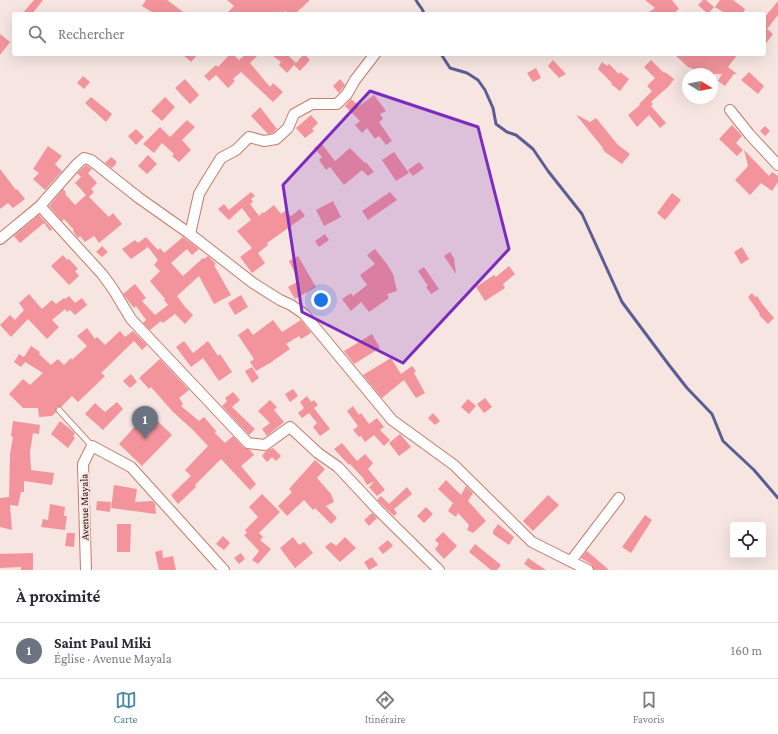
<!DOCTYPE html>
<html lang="fr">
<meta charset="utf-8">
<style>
:root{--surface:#fff;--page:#f2f2f3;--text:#2b2b33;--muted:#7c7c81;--line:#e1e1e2;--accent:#458898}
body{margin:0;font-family:"Crimson Pro",serif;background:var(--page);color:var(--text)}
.controls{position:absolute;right:12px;bottom:12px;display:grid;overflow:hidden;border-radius:4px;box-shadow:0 4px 16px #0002}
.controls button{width:36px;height:36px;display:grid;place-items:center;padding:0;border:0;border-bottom:1px solid var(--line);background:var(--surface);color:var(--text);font:20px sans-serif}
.compass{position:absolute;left:682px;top:68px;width:36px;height:36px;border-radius:50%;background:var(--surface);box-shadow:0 4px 16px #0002;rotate:100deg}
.you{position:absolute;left:321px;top:300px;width:14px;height:14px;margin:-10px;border:3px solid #fff;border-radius:50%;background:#1a73e8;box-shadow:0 0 0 6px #1a73e833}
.badge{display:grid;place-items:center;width:26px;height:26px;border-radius:50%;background:var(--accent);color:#fff;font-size:13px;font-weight:700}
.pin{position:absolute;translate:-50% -33px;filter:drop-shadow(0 1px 2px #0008)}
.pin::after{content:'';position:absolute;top:21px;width:14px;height:12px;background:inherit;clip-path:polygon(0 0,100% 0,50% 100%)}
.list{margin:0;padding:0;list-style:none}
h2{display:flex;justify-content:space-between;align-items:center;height:52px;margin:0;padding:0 16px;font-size:17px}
h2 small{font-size:13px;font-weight:400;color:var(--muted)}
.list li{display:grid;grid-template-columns:26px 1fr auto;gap:12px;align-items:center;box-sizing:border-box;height:56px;padding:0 16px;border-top:1px solid var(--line)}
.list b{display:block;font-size:15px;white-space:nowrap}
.list p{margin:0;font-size:13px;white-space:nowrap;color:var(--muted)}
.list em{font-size:13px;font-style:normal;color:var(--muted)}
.icon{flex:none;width:22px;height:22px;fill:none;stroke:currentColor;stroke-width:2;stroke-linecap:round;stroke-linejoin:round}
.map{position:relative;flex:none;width:778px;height:570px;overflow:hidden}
.search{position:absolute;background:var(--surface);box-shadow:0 4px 16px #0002;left:12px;right:12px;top:12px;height:44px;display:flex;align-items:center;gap:10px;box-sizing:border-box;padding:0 14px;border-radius:4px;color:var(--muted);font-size:15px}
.sheet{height:108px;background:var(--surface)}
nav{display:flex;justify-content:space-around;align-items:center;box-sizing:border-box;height:56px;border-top:1px solid var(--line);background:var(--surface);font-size:11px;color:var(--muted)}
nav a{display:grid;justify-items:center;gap:2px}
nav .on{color:var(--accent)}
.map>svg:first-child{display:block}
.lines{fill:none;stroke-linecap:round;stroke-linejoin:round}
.stream{stroke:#5c5e93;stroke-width:3}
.building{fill:#f3949c}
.service-casing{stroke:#c57b69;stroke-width:7}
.minor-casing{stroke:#c57b69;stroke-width:12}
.service{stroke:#fff;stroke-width:5}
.minor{stroke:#fff;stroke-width:10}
.marked{fill:#7b2cbf;fill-opacity:0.2;stroke:#7b2cbf;stroke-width:3;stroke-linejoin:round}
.labels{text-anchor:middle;stroke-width:4;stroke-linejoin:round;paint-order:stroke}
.street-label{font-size:11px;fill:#1c0301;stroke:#f6e5e1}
</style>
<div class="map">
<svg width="778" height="570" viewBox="0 0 778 570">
<rect width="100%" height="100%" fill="#f6e5e1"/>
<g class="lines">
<path class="stream" d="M416,0C418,5 423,8 424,14
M441,54L450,68L467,73L478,80L485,90L493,108L496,124L507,132L516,135L533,149L548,171L582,214L622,302L669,365L687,388L712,414L723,441L754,470L778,498"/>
</g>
<path class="building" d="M34,0H43L32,14H22Z
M146,0H167L186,14H155L142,6Z
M227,0H310L295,14H290L285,11L282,14H226L234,6Z
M645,0H672L679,9L673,14H646L655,8Z
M703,0H706L714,7L708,14L698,5Z
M720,0H733L745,9L742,14H726L715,7Z
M778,1V15L767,29L773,34L764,46V18Z
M0,34L10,42L0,55Z
M182,54H198L191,62Z
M230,54H233L239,60L246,54H259L250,63L270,87L273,83L283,92L273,102L241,72L233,79L235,81L228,88L216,75L209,81L204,76L216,65L218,67Z
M270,54H287L296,63L304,54L310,60L300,71L294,65L287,73L279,65L281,62Z
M674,54H738L728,67L737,74H734L725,86L718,81L722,74H699L690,67L689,68Z
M553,60L566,74L559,78L548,66Z
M651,60L664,73L665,72L674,79L669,86L651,102L653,104L651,106L666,123L660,128L649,115L637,127L628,115L640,105L639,104L652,91L647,86L655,78L644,67Z
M602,62L607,66L609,64L619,74L620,72L629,79L620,91L611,84L612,83L598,69Z
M536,68L541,78L533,82L527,73Z
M749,72L764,86L758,94L741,80Z
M83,76L90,82L84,89L77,83Z
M185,79L199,95L190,104L175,88Z
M340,79L345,85L339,93L333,86Z
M374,95L386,111L380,114L383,119L379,122L392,141L386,145L379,136L375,139L367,128L362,133L355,125L360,121L345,106L351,99L359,106Z
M91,97L112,114L106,122L85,103Z
M165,97L175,107L162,121L151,111Z
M260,107L277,129L273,133L268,134L251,116Z
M311,115L318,123L312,129L314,131L305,138L296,128Z
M577,115L590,122L596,118L618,145L630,154L622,164L605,152L602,148H603L577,116Z
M187,120L195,127L182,140L191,150L179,162L172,156L174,154L162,143L154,153L143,144L160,127L170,137Z
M732,125L742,136L736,143L743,150L737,156L719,139Z
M765,126L770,131L765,136L760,131Z
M136,129L144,137L136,145L128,136Z
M321,143L335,161L350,148L365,163L366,162L374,172L368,176L362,170L344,185L330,167L326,170L319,160L322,157L314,148Z
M48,146L62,156L55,164L62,171L45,190L33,179L39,173L33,169Z
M744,150L769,176L772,172L778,176V182L772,191L761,183L750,195L735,180L748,166Z
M394,152L409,173L396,181L382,160Z
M148,155L157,164L147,174L138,166Z
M111,157L116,161V164L112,168L105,163Z
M419,162L424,168L413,176L408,170Z
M86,165L92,169L88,173L97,183L91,189L94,192L89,197L109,217L113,213L122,224L99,243L94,236L85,242L80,236L78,238L73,231L74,230L64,219L62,221L49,206L63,189L66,192L65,194L75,205L86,195L75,183L81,177L77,173Z
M0,169L16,190L17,189L25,199L13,208L8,203L0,209Z
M251,192L255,196L251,199L253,202L250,204L259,216L263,212L264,213L274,205L281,214L285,211L291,216L300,209L305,216L267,243L268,245L258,253L265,263L252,273L240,257L252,248L237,231L251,220L242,208L229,220L218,209L224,204L229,210Z
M390,192L397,200L368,220L362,211Z
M672,193L681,200L665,220L657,213Z
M333,201L341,217L324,226L316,210Z
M39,215L52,229L50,231L44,223L20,243L14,236Z
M325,234L329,240L319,247L315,241Z
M146,237L158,250L160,248L164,253L183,237L199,249L192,255L187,249L171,263L183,276L203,258L204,259L208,256L216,264L214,265L231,295L214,304L199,276L177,296L185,307L193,315L185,324L175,314L163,323L161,321L150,330L143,323L146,320L136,306L134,308L123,294L135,284L146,298L142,301L155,315L168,305L164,300L165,299L150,281L160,271L154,265L158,260L148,247L131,259L122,249L135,240L138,243Z
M102,246L108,252L102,257L96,252Z
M742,247L749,259L741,264L734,252Z
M375,249L387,264L393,274L397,291L387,294L389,298L369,312L361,302L351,311L342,299L351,293L353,296L367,285L360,275L375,264L367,255Z
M450,252L454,258L456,274L444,256Z
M63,255L67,260L69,259L78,269L75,271L79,276L69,285L51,266Z
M298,256L316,287L295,299L288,287L299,281L289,261Z
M509,266L515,274L503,284L505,288L485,301L476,287L494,275L496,277Z
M424,267L439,289L431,294L426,287L428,286L418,271Z
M752,293L755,297L757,296L763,305L774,318L768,324L759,315L760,314L748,297Z
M29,294L42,309L52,300L56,304L64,298L65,299L69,296L75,303L82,298L87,305L75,315L70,310L67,312L65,309L52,320L59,327L47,339L28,319L11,337L0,325L10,315L15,320L24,310L19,303Z
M241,295L248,307L235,315L228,303Z
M273,320L282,332L301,320L311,333L301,339L299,336L286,344L290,349L270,363L256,371L250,362L254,359L238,335L248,328L253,335Z
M87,328L95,339L97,337L105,345L120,331L125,337L133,331L147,345L142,350L134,341L101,373L105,376L78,402L72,396L61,407H56V412L52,416L39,417L38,408H23L9,394L23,379L30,385L43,373L25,362L21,367L14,362L19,354L24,357L31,346L40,352L39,354L51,365L58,359L64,365L71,358L72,360L87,346L77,336Z
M372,334L380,348L354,364L344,351Z
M184,341L193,353L208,341L218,356L220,354L232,372L219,381L203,358L191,367L176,347Z
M391,358L401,374L412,366L416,371L414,373L425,393L416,398L404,380L382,398L363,375Z
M160,359L189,390L179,398L183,404L181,406L199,421L204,417L216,431L215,433L225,443L233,436L243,447L250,450L254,455L241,466L256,484L250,490L221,459L195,485L196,487L178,504L171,495L191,476L185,470L208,446L193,430L173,412L151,387L149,389L139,378Z
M252,367L259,378L252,383L245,371Z
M131,374L137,382L130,388L123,381Z
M293,389L298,396L290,402L285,394Z
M233,392L240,400L232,407L255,429L249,435L222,406L227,401L225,398Z
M307,396L311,402L314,400L318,405L314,408L330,429L320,436L313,427L317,423L309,413L302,418L298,413L304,408L300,402Z
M485,398L492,407L484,413L477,404Z
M468,399L476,406L469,414L461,407Z
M270,400L277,407L274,410L284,422L267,436L262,429L270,423L258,411Z
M117,402L123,409L103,430L85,414L95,403L105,412Z
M353,406L359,415L361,413L369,424L377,418L384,427L380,430L390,440L384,446L374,435L365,442L361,436L359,437L353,430L358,426L347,411Z
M148,412L172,435L142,466L119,444Z
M433,413L440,421L435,425L428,418Z
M13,421L40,425L39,434L33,433L30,452L31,470L54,473L52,485L24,481V492H21L18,506L10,505L12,530L0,527V498L9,497L10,454L13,437L11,436Z
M60,421L75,433L73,436L75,438L68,448L51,434Z
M400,434L411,447L399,456L389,443Z
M342,443L357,461L365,454L373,463L368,469L385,490L377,496L369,487L375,481L367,485L364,480V479L350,464L349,465L334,449Z
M273,448L281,456L276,461L272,457L267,462L262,456L266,451Z
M315,460L325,469L317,478L331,494L334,502L326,506L337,518L331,524L315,508L313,510L304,500L287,516L278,506L292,492L289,489Z
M446,480L461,495L466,486L473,493L468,501L486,521L473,533L467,530L469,525L458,513L456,517L448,511L453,503L438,489Z
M114,485L137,489L135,502L153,501L155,504L156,514L111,508Z
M407,487L412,494L394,509L397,513L394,516L377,500L381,496L389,504Z
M262,494L280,512L259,533L263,537L260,540L271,549L258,564L252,560L259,551L244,535L247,533L245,530L258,517L249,507Z
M548,495L559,505L533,531L523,521Z
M97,501L111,502L110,512L96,510Z
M50,504L65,507L64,516H67L65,530L41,527L43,519L48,520Z
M426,507L433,514L424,523L417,516Z
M372,513L377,518L369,526L364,520Z
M645,515L652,520L631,553L622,547Z
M117,524H131L130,552H117Z
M498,524L514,537L509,545L493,534V531Z
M443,532L457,546L444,559L435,549L439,544L435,540Z
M67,533H75L74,547L65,546Z
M223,536L230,543L224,550L216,544Z
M293,537L299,545L304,542L313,553L295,568L280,548Z
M345,537L356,548L340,562L325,547L331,542L336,546Z
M388,540L393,546L383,554L378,548Z
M475,544L501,565L497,570H491L469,552Z
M162,550L163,558L173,556L176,570H159L155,552Z
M587,551L609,570H594L591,564L581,558Z
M33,553V570H21V567L0,568V554Z
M241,553L245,559L239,564L234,558Z
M372,557L378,565L369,570L364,562Z
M528,558L546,570H533L524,564Z"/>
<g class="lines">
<defs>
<path id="service" d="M59,410L92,446"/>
<path id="minor" d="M730,110L750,135L778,165
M40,206L102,274L113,289L131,319L248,443L265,445L290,427L318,453L338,467L378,510L439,570
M190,234L199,194L206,182L221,158L236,150L249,137L264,141L276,139L288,128L294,114L312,104H337L347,94L355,80L375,54
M0,239L40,206L77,164L84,158L91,160L139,198L190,234L253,283L280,300L291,305L304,314L392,420L454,465L532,542L588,570
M571,561L619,498
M86,570L83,464L92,446L131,467L224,570"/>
</defs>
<use href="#service" class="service-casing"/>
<use href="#minor" class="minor-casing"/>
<use href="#service" class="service"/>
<use href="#minor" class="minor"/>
</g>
<path class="marked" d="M370,91L478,127L509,249L403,363L302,312L283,185Z"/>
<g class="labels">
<g class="street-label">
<text transform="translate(84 507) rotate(-91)" y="4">Avenue Mayala</text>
</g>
</g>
</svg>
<div class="controls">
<button><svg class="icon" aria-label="locate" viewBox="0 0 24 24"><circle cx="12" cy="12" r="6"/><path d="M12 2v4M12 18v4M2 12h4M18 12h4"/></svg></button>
</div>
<svg class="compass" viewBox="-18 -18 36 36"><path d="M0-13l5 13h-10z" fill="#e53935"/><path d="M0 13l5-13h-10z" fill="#7c7c81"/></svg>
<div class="you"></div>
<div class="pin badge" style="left:145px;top:439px;background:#6b7280">1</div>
<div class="search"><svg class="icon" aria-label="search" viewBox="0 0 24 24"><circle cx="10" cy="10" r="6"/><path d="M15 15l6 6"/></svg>Rechercher</div>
</div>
<section class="sheet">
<h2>À proximité<small></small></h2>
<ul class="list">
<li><span class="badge" style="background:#6b7280">1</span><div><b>Saint Paul Miki</b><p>Église · Avenue Mayala</p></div><em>160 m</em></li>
</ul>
</section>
<nav>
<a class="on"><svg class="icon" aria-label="map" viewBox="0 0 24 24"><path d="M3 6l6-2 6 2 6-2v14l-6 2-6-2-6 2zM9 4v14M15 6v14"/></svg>Carte</a>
<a><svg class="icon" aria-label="directions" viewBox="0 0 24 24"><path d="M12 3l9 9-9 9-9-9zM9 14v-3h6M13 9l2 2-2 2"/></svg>Itinéraire</a>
<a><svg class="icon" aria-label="saved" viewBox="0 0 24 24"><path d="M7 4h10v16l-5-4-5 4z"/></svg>Favoris</a>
</nav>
